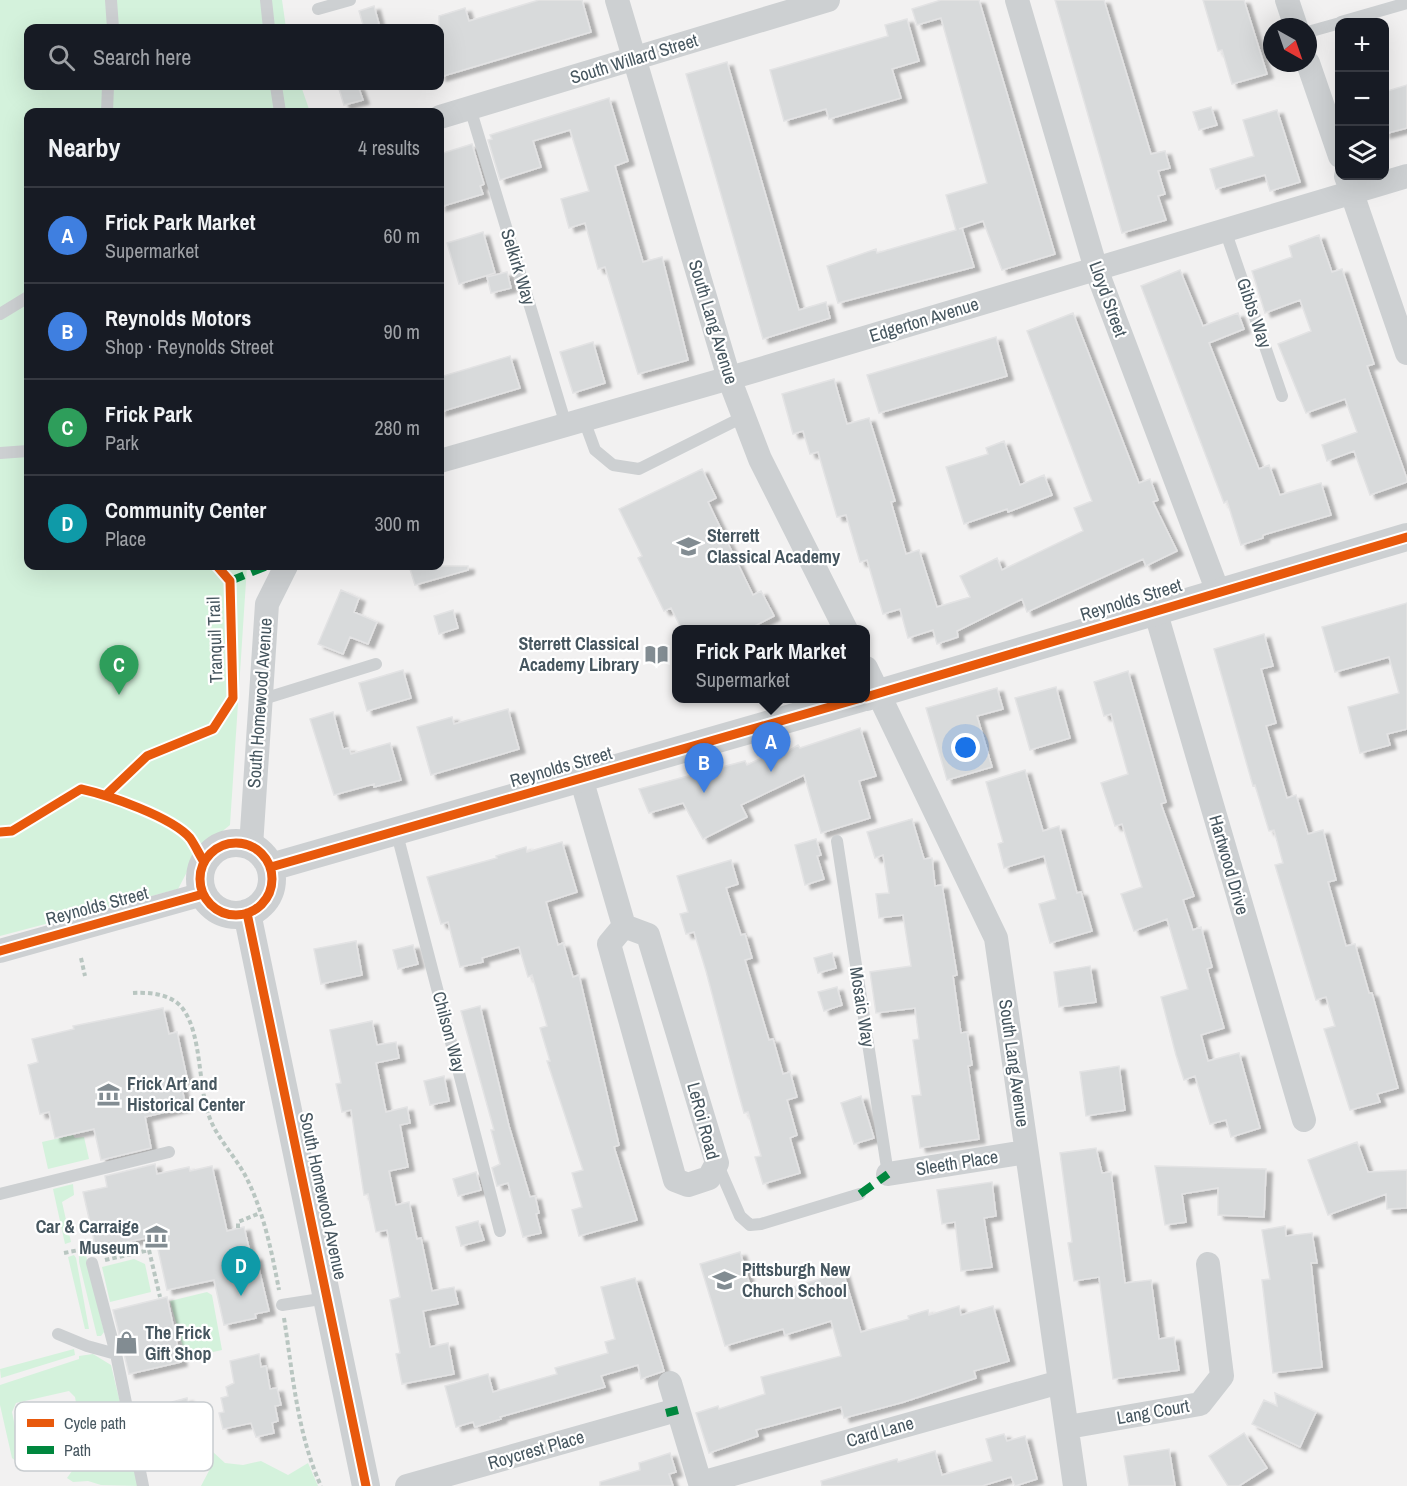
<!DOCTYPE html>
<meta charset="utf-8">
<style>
:root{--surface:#171b24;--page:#20242c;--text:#f1f3f6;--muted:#9ea1a6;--line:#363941;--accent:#0b8043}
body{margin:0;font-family:"Archivo Narrow",sans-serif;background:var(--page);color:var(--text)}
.controls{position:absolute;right:18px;top:18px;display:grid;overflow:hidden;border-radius:12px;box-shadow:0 6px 24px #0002}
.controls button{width:54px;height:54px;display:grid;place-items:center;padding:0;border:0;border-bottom:2px solid var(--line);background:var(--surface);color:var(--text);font:30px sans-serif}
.compass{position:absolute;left:1263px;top:18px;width:54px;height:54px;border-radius:50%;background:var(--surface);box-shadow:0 6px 24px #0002;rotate:140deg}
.you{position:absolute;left:966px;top:748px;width:21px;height:21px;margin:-15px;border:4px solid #fff;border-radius:50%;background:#1a73e8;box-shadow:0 0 0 9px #1a73e833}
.badge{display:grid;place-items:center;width:39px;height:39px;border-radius:50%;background:var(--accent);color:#fff;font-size:20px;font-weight:700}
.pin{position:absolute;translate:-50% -50px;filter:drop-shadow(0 2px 3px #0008)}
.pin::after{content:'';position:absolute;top:32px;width:21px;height:18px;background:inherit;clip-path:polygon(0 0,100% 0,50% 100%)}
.popup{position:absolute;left:672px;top:625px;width:198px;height:78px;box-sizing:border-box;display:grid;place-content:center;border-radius:12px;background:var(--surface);filter:drop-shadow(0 2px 4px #0005);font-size:20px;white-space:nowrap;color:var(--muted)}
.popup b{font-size:22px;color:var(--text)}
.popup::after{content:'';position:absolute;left:50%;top:100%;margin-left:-12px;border:12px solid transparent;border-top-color:var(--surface)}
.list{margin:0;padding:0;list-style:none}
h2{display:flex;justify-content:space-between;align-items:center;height:78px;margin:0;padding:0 24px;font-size:26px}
h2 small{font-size:20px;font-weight:400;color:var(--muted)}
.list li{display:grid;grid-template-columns:39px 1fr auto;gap:18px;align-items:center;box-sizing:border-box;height:96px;padding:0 24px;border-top:2px solid var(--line)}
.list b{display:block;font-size:22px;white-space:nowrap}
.list p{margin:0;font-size:20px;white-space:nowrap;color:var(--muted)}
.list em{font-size:20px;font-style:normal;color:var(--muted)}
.icon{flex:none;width:33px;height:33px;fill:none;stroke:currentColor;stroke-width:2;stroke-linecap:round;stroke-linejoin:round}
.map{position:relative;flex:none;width:1407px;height:1486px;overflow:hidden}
.search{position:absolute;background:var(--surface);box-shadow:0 6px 24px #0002;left:24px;top:24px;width:420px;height:66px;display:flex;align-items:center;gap:15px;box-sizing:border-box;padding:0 21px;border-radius:12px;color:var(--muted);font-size:22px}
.panel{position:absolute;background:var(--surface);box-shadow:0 6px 24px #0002;left:24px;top:108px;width:420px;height:462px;border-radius:12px}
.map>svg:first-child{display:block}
.green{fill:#d4f2dc}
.building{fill:#d8dadb;stroke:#e3e3e4;stroke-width:1.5;filter:url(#shadow)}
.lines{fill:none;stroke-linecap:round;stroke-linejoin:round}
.path{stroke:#b9c6c1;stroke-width:4;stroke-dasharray:4.5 3;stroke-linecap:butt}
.service{stroke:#cdd0d2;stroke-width:12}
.minor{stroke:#cdd0d2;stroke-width:24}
.tertiary{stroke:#cdd0d2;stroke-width:28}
.quiet{stroke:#00873e;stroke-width:8;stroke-dasharray:15 8;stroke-linecap:butt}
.cycleway-casing{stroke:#fff;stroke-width:13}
.cycleway{stroke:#e8590c;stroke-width:9}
.labels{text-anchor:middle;stroke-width:4.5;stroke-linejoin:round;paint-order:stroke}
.street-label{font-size:18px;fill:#46565f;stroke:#fff}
.poi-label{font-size:18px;font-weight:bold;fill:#46565f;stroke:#fff;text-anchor:start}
.key{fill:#fff;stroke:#c8cccf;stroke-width:1.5}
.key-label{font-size:16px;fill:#46565f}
</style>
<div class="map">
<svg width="1407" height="1486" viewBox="0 0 1407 1486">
<defs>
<filter id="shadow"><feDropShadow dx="6" dy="4" stdDeviation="1.5" flood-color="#0004"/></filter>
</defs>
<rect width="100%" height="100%" fill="#f2f1f1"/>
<path class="green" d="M0,0H282L286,28H28V86H301L310,112H28V566H247L230,825L198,851L178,889L0,936Z
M73,1135L75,1138L84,1137L89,1159L48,1169L42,1142Z
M73,1184L74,1195L62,1202L71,1242L65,1244L53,1189Z
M85,1251L104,1332L101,1336H97L79,1262V1252Z
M74,1255L76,1258L89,1329H85L68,1257Z
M134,1259L145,1264L151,1292L110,1302L102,1267Z
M207,1292L212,1295L222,1350L186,1358L170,1301Z
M74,1349L75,1355L1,1378L0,1369Z
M93,1354L111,1365L140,1486L101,1485L88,1481L73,1482L67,1478L72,1471L69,1457L82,1438L75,1397L69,1391L16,1403L12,1412L22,1460L17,1462L12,1458L0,1405V1385L79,1359V1356Z
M213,1452L225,1463L243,1465L261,1461L288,1475L308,1463L318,1486H201L212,1465Z"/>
<path class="building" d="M539,0H582L591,32L440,77L439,16L465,8L469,21Z
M941,0H979L1055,254L1002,270L983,221L959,229L962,228L974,267L838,303L827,266L876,249L877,253L956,230L946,195L987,183L941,18L917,25L912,9Z
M1055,0H1104L1151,154L1165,151L1170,168L1158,171L1165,194L1158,196L1166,220L1122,233Z
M1203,0H1244L1267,74L1232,84L1222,50L1218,51Z
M374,6L379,24L364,28L359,11Z
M907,19L919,61L892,69L901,98L829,119L826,109L784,121L770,70L888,36L885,25Z
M727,62L799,310L826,302L830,318L763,339L686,74Z
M1407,85V128L1384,134V92Z
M338,86H358L363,100L344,105Z
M609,98L628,161L615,166L643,262L662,257L688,360L638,374L605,267L598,269L585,223L569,228L561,199L589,191L570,130L533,141L541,167L500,180L488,140L492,139L490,135Z
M1211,107L1217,125L1199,130L1193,112Z
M1277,110L1300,182L1270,191L1265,175L1216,189L1210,169L1254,156L1243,120Z
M472,144L484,184L480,186L483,194L440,207V154Z
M483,232L495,273L459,284L447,243Z
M1319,235L1332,272L1342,269L1374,364L1367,366L1407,479V482L1370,495L1354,451L1327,461L1322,445L1357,432L1345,399L1306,413L1278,344L1311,331L1300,300L1265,313L1252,271L1292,257L1289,246Z
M1180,270L1203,326L1238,313L1244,329L1209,343L1259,469L1269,465L1280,495L1321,483L1331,515L1263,535V538L1241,545L1227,501L1224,503L1141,286Z
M507,272L511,288L491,293L487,277Z
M1073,313L1139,483L1150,479L1158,500L1153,502L1177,551L1146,566L1143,559L1027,612L1022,599L957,631L958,637L937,644L933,630L908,638L900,609L883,614L867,560L860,562L846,515L837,517L818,452L810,454L803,431L793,434L782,394L834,379L847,424L869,418L895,501L891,502L906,554L919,550L937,607L970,597L960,576L997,558L1002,570L1083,531L1074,508L1092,501L1027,331Z
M996,337L1007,376L879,413L867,375Z
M593,342L605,383L573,393L560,352Z
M510,356L520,388L440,412V377Z
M1004,441L1020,485L1044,475L1052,495L1008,512L1007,509L964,524L946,467L988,454L986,448Z
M702,469L716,498L708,502L753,595L761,591L774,616L747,630H682L671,608L664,611L638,558L642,556L619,509Z
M409,566H468V570L415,585Z
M341,590L359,598L354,612L377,622L368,644L350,637L343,654L318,644Z
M1407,603V729L1387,734L1390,745L1360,753L1348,707L1399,693L1389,657L1335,672L1322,627Z
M453,610L458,628L439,634L434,616Z
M1264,634L1273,666L1261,669L1276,723L1266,726L1287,798L1296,795L1308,834L1323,830L1336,880L1328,882L1346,946L1355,944L1369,993H1372L1398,1088L1377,1094L1380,1102L1350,1110L1324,1029L1335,1026L1326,997L1316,1000L1275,865L1283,863L1274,830L1269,831L1255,785L1253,786L1214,649Z
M403,670L411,698L367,711L359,683Z
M1128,671L1166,802L1161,804L1194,896L1183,900L1193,930L1201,927L1212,967L1207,969L1224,1028L1201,1035L1208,1061L1239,1053L1260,1128L1231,1137L1226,1120L1210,1124L1195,1076L1184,1080L1176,1055L1161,997L1188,989L1167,919L1134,931L1121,894L1142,887L1122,824L1115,826L1101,783L1128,774L1111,714L1104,716L1094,682Z
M1056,687L1070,738L1030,750L1015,698Z
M997,688L1003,709L977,716L992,767L947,780L926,708Z
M508,709L519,749L431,775L417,727L452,717L454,724Z
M333,712L343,749L349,748L351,754L390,743L401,780L374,787V784L334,795L310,719Z
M860,728L876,776L859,781L870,818L821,833L804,775L741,805L747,817L703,839L683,803L649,813L639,789L745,761L747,765L774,752L777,758L798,745L800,748Z
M1025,770L1043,831L1059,826L1077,893L1081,892L1092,931L1050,943L1039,904L1056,899L1044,856L1004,868L998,844L1003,842L986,782Z
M912,819L924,859L932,858L935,886L942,885L957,975L953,976L961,1033L967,1032L972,1065L968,1066L979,1139L920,1148L912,1096L921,1095L913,1040L919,1039L915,1008L876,1013L870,972L911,966L903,915L879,918L876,894L889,893L883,855L875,858L867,832Z
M816,839L821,855L817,856L824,879L805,885L795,845Z
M562,842L577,892L546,902L558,945L563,943L573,977L579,975L619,1145L614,1147L637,1220L579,1236L572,1210L582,1207L572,1173L583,1170L547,1061H550L540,1028L547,1026L532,975L528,977L519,947L482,958L483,962L460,967L448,922L441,924L427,877L497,858L496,856L526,847L527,852Z
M731,860L738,884L726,888L741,935L745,934L752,958L745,960L769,1040L773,1039L783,1074L790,1072L797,1097L787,1100L797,1135L790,1138L800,1173L763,1184L755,1157L761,1156L748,1112L744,1113L737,1088L706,971L694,932L686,934L680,914L688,912L677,876Z
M356,941L362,975L321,984L314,949Z
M413,945L418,964L398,969L393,950Z
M832,953L836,968L818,973L814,958Z
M1090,966L1096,1002L1059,1007L1054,972Z
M837,987L842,1005L824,1011L818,992Z
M480,1006L509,1126L530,1197L535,1196L539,1213L536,1214L541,1233L523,1237L508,1183L497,1186L492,1168L500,1164L491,1130H494L461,1011Z
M163,1008L169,1034L177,1032L187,1078L180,1080L186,1107L145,1117L151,1148L101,1160L94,1129L55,1138L49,1112L40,1114L28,1065L38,1062L32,1039L74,1029L73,1026Z
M372,1021L377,1045L396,1042L399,1058L376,1063L386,1112L407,1107L410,1123L400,1125L408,1167L389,1171L396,1205L409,1202L417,1239L421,1238L432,1291L454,1287L458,1304L423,1311L430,1347L448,1343L454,1374L402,1384L396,1354L400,1353L390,1300L400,1297L387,1230L376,1232L368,1194L364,1195L351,1110L342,1112L336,1084L341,1083L330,1030Z
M1119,1066L1125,1110L1086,1116L1080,1072Z
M444,1076L449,1101L430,1105L424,1081Z
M861,1096L874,1138L854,1144L841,1103Z
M1357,1142L1368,1172L1407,1170V1208L1387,1209L1386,1194L1328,1215L1308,1160Z
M1096,1148L1102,1173L1111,1172L1125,1283L1151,1280L1159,1339L1174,1337L1179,1370L1113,1379L1099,1277L1074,1281L1068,1243L1072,1242L1060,1153Z
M155,1164L157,1174L189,1167L190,1171L212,1166L227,1231L244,1227L251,1257L256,1256L269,1311L255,1314L256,1318L224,1325L214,1280L167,1290L155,1236L96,1249L83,1192L107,1187L105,1176Z
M1155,1166L1266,1169L1264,1217L1218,1215V1188L1182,1194L1186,1222L1165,1225Z
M476,1172L481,1190L458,1196L453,1179Z
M992,1182L996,1216L984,1218L992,1267L961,1271L955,1222L942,1224L937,1190Z
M478,1221L484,1240L461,1246L456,1227Z
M1285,1226L1286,1236L1312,1233L1317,1263H1311L1322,1367L1273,1373L1262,1280L1270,1279L1262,1230Z
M740,1252L754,1299L843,1272L861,1332L909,1319L908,1316L928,1310L929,1315L959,1306L961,1315L993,1306L1009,1361L974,1371L976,1378L904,1402L844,1418L841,1407L756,1430L758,1436L709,1453L696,1413L718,1406L719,1409L765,1394L761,1377L841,1356L831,1321L785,1335L783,1329L725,1346L700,1264Z
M635,1278L664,1371L641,1379L638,1365L601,1376L605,1387L500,1417L501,1419L475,1427L473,1422L456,1427L445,1386L488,1374L493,1392L557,1374L555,1368L608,1353L605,1342L615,1339L601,1287Z
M167,1297L181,1362L129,1374L113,1310Z
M259,1354L261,1367L266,1366L270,1389L277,1388L281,1405L275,1406L278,1421L272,1423L274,1433L256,1437L251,1423L223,1429L219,1413L224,1412L221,1398L228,1396L226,1387L234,1383L230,1361Z
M1275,1393L1316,1412L1300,1447L1252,1424L1264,1400L1277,1406Z
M187,1398L195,1434L188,1436L190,1445L186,1451L176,1453L171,1450L165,1451L157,1417L165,1404Z
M1244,1433L1267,1468L1239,1486H1228L1209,1456Z
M1004,1434L1007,1441L1025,1436L1037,1479L1015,1486L1011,1477L982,1486H822L821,1481L897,1459L898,1462L935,1451L942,1475L992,1461L986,1439Z
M1169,1449L1175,1486H1129L1124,1456Z
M670,1453L676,1472L669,1474L673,1486H600V1482L640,1470L639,1463Z"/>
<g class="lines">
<path class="path" d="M81,958L85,976
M133,993C150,992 172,994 183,1009C202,1035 198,1086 209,1116C217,1139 237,1158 247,1179C264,1213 272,1253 279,1290
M238,1228V1222L260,1213
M64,1253L84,1249
M105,1260L149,1250L160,1297
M284,1318C293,1375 297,1433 321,1486"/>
<path class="service" d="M111,0L113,28
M266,0L269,28
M318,9L350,0
M1341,22L1407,3
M1308,32L1340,23
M276,86L280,112
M470,108L566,425
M107,112L108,86
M1225,230L1282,396
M0,314L28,297
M584,420L595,450L613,465L639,469L743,417
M0,453L28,451
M260,700L376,664
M397,834L500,1231
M837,841L888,1174
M717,1163L740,1216L750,1225L761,1224L860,1194
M0,1194L169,1152
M92,1263L116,1354L143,1486
M282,1305L327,1298
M58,1334L87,1346L116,1354"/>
<path class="minor" d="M617,0L729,378L760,459L846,630
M1017,0L1096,269L1218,592
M1287,0L1296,27
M1308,63L1340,156
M440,117L828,0
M1346,176L1407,353
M440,461L747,373L1407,176
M1155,610L1304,1120
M866,668L996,938L1075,1486
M581,778L624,926L609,944L675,1180L688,1185L709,1178L717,1163L648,935L624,926
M251,846L267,604L286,566
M0,951L203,894
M888,1174L1026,1152
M670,1383L701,1486
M1068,1427L1200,1404L1222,1376L1208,1264
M701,1483L1060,1382
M407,1486L666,1413"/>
<path class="tertiary" d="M866,697L1407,537
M200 879a36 36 0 1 1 72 0a36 36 0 1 1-72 0Z
M271,867L861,698
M247,913L366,1486"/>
<path class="quiet" d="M230,581L267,566
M860,1194L888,1174
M666,1413L678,1410"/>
<defs>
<path id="cycleway" d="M866,697L1407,537
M107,794L147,756L213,729L233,698L230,581L217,566
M0,832L12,831L81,789C108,795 172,817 190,838C195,845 199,854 204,862
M200 879a36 36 0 1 1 72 0a36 36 0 1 1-72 0Z
M271,867L861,698
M247,913L366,1486
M0,951L203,894"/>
</defs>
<use href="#cycleway" class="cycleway-casing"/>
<use href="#cycleway" class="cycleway"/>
</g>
<defs>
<symbol id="school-bare" viewBox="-9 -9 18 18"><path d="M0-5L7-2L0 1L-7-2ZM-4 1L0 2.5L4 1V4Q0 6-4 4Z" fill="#828c92" stroke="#fff" stroke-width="2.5" paint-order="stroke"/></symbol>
<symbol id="library-bare" viewBox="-9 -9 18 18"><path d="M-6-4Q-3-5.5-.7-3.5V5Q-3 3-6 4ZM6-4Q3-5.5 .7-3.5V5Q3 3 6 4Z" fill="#828c92" stroke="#fff" stroke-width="2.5" paint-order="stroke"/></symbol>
<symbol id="museum-bare" viewBox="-9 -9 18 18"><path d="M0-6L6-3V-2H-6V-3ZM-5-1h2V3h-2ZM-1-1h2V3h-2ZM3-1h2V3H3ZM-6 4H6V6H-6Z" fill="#828c92" stroke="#fff" stroke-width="2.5" paint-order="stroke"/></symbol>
<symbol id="shop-bare" viewBox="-9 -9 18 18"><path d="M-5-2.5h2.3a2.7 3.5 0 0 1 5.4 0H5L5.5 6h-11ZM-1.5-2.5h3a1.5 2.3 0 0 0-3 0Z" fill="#828c92" stroke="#fff" stroke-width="2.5" paint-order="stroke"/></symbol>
</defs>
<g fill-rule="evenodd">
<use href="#school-bare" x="672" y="530" width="33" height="33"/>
<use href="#library-bare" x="640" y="638" width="33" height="33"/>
<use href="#museum-bare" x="92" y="1078" width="33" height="33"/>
<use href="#museum-bare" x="140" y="1220" width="33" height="33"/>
<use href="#school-bare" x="708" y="1264" width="33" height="33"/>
<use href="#shop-bare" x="110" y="1326" width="33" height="33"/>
</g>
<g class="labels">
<g class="street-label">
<text transform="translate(634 59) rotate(-17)" y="6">South Willard Street</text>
<text transform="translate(518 267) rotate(73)" y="6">Selkirk Way</text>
<text transform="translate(1108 299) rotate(70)" y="6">Lloyd Street</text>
<text transform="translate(1254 313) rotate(71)" y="6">Gibbs Way</text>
<text transform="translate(924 320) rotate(-17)" y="6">Edgerton Avenue</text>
<text transform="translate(713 322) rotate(73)" y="6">South Lang Avenue</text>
<text transform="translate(1131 600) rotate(-17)" y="6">Reynolds Street</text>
<text transform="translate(215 640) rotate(-92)" y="6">Tranquil Trail</text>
<text transform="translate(260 703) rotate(-86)" y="6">South Homewood Avenue</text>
<text transform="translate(561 767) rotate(-16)" y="6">Reynolds Street</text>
<text transform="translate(1229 865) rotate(74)" y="6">Hartwood Drive</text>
<text transform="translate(97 906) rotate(-15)" y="6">Reynolds Street</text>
<text transform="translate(862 1007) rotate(81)" y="6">Mosaic Way</text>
<text transform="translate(449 1032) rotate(75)" y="6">Chilson Way</text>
<text transform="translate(1014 1063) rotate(82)" y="6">South Lang Avenue</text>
<text transform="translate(703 1121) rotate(75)" y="6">LeRoi Road</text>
<text transform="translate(957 1163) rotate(-9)" y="6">Sleeth Place</text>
<text transform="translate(323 1196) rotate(78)" y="6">South Homewood Avenue</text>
<text transform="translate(1153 1412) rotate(-10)" y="6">Lang Court</text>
<text transform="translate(880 1432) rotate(-16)" y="6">Card Lane</text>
<text transform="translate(536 1450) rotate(-16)" y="6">Roycrest Place</text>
</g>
<g class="poi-label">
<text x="707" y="542">Sterrett<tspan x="707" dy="21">Classical Academy</tspan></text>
<text x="639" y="650" text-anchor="end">Sterrett Classical<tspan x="639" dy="21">Academy Library</tspan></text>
<text x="127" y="1090">Frick Art and<tspan x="127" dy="21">Historical Center</tspan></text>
<text x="139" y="1233" text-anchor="end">Car &amp; Carraige<tspan x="139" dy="21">Museum</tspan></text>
<text x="742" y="1276">Pittsburgh New<tspan x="742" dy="21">Church School</tspan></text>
<text x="145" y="1339">The Frick<tspan x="145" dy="21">Gift Shop</tspan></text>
</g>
</g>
<rect x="15" y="1402" width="198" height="69" rx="9" class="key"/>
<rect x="27" y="1419" width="27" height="8" fill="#e8590c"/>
<rect x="27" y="1446" width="27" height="8" fill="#00873e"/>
<g class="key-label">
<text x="64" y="1429">Cycle path</text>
<text x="64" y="1456">Path</text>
</g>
</svg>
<div class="controls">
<button>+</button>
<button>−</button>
<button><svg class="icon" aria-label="layers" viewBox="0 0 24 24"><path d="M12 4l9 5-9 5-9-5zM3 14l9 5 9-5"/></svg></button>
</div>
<svg class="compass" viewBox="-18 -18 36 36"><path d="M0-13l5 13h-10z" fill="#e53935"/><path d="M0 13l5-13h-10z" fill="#9ea1a6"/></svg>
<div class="you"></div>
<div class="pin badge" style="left:771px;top:772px;background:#3f7fe0">A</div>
<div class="popup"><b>Frick Park Market</b>Supermarket</div>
<div class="pin badge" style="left:704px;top:793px;background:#3f7fe0">B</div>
<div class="pin badge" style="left:119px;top:695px;background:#2e9e5b">C</div>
<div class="pin badge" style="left:241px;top:1296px;background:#0f9aa8">D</div>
<div class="search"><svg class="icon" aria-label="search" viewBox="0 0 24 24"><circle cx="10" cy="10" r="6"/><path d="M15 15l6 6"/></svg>Search here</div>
<section class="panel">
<h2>Nearby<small>4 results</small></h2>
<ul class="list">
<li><span class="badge" style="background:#3f7fe0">A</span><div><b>Frick Park Market</b><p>Supermarket</p></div><em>60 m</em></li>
<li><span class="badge" style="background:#3f7fe0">B</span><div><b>Reynolds Motors</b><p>Shop · Reynolds Street</p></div><em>90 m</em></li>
<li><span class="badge" style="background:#2e9e5b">C</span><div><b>Frick Park</b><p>Park</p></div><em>280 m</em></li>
<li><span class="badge" style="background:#0f9aa8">D</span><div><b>Community Center</b><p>Place</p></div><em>300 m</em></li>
</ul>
</section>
</div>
